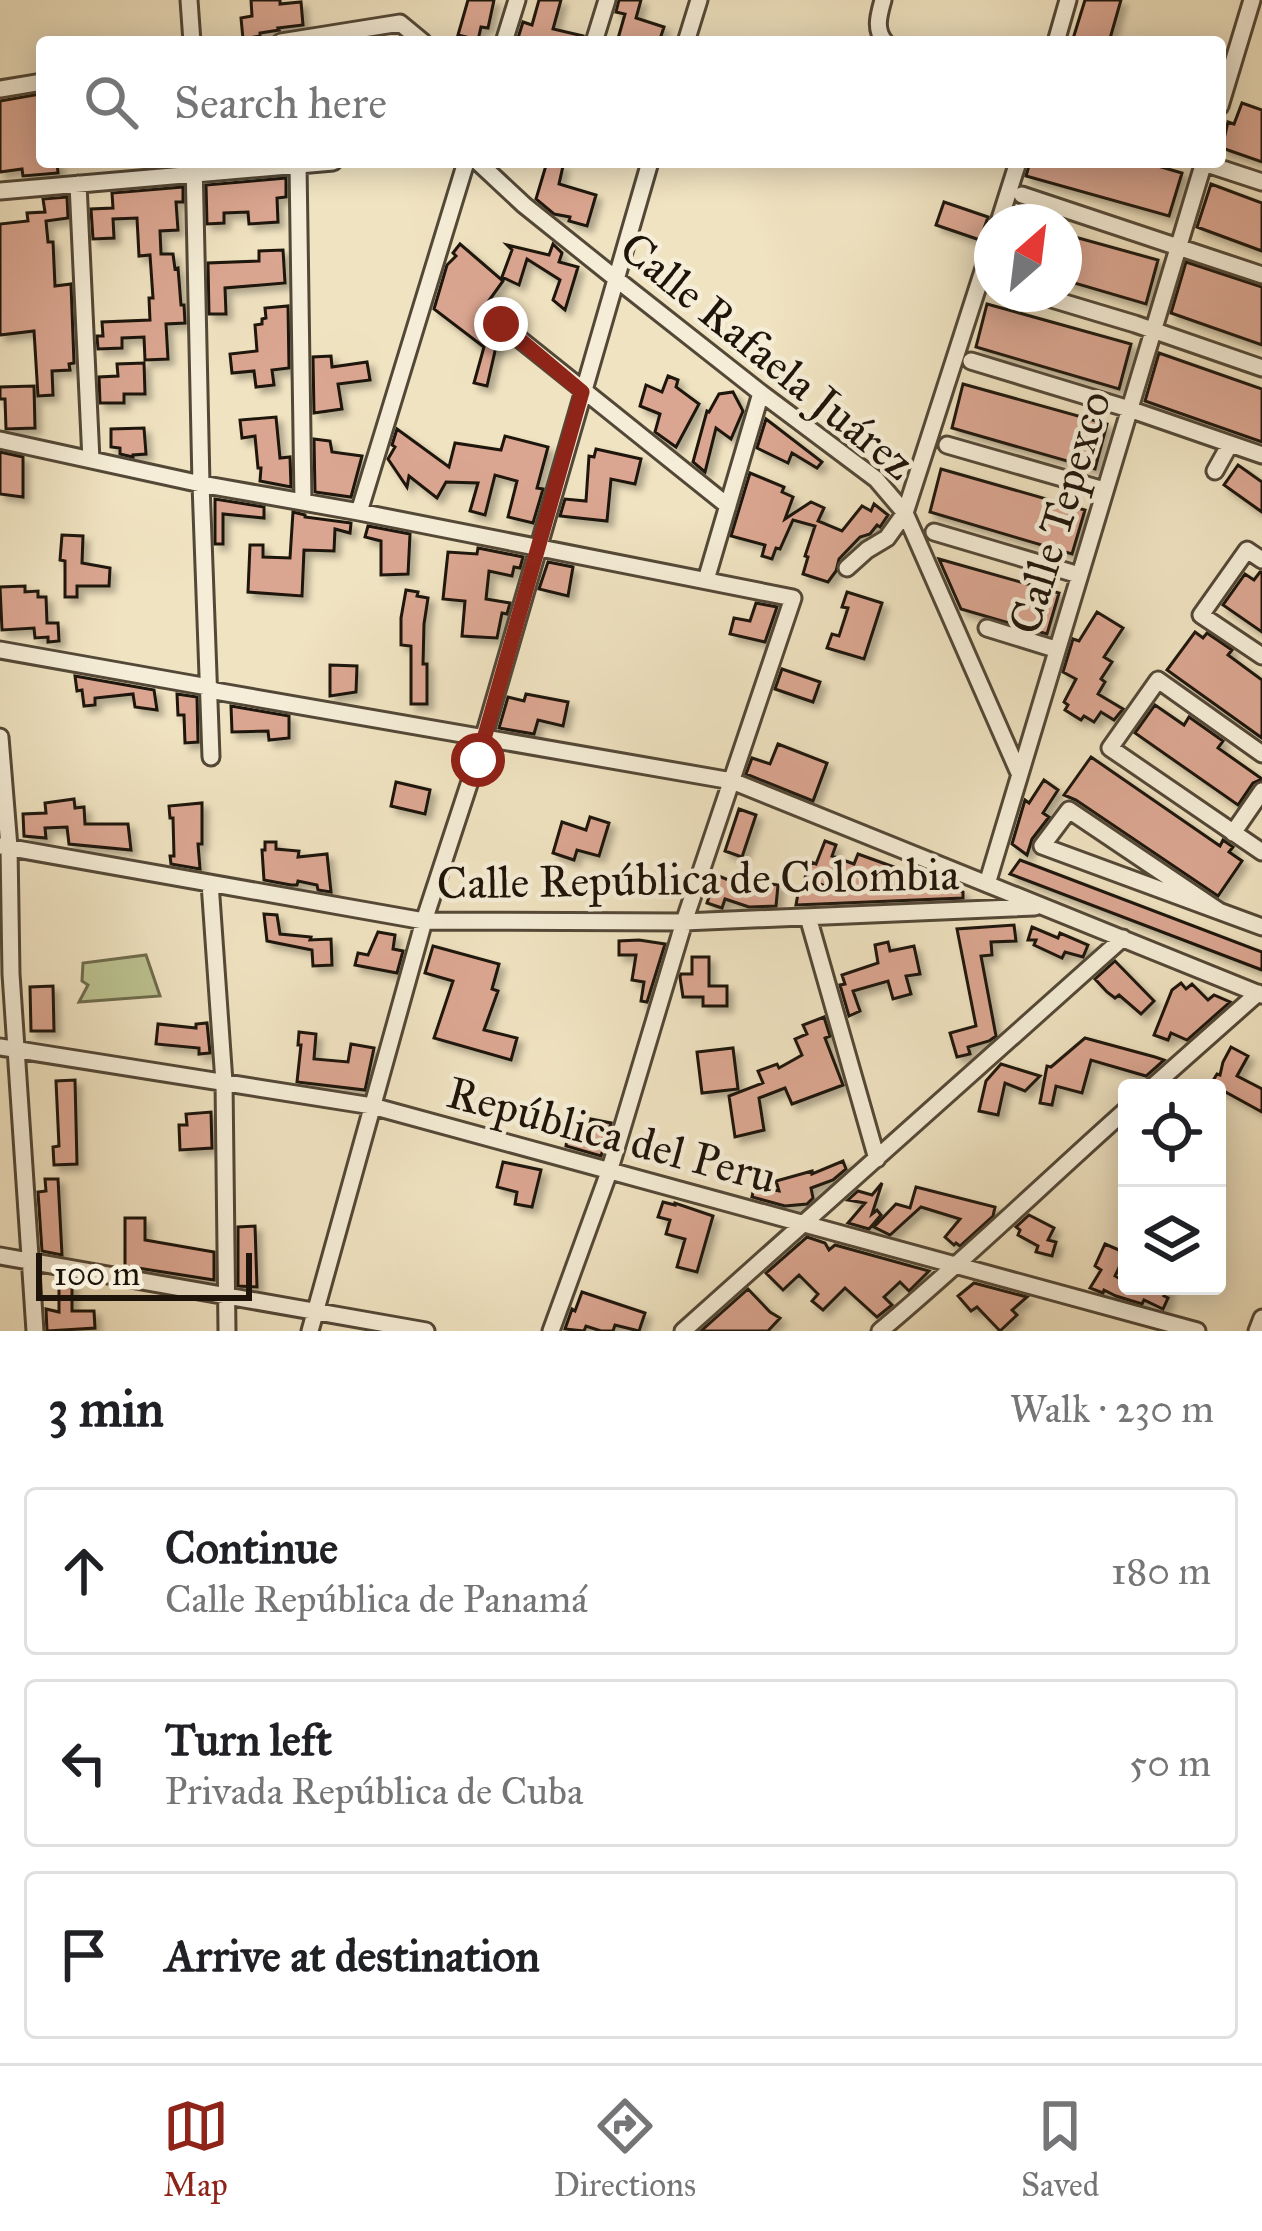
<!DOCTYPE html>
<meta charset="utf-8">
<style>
:root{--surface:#fff;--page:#f6f6f6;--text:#202124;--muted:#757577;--line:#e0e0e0;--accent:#8f2418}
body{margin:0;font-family:"IM FELL Great Primer",serif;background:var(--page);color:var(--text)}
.controls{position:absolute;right:36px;bottom:36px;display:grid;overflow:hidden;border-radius:12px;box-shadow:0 6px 30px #0003}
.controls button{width:108px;height:108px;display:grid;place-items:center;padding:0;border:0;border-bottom:3px solid var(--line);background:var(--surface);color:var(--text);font:60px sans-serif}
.compass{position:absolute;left:974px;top:204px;width:108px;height:108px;border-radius:50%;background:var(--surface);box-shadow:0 6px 30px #0003;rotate:28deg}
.scale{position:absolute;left:36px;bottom:30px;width:216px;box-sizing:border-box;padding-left:12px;border:6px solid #1f1409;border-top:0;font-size:33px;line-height:42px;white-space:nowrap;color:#1f1409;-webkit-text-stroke:9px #f5edd7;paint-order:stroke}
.stop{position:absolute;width:36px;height:36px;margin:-27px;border:9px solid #8f2418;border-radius:50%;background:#fff}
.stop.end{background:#8f2418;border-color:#fff;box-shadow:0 3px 12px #0008}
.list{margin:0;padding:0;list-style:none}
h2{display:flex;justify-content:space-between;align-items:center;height:156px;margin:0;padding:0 48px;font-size:51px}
h2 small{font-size:39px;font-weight:400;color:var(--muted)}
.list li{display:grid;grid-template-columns:78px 1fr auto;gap:36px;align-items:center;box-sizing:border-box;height:168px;margin:0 24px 24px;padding:0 24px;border:3px solid var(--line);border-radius:12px}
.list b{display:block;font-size:45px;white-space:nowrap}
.list p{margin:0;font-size:39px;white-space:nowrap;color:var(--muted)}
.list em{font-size:39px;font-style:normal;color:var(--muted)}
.icon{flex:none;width:66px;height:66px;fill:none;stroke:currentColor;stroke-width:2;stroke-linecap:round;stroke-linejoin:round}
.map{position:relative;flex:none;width:1262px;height:1331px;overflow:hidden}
.search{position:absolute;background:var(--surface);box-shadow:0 6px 30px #0003;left:36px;right:36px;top:36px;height:132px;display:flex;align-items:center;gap:30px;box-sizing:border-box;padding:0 42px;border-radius:12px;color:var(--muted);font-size:45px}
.sheet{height:732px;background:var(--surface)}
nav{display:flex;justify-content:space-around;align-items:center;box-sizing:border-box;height:168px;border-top:3px solid var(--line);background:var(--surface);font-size:33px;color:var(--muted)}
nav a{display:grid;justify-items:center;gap:6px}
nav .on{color:var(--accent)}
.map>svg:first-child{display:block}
.green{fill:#bcc391;stroke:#6e6c4d;stroke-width:3}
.building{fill:#dba691;stroke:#1f1409;stroke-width:3;filter:url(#shadow)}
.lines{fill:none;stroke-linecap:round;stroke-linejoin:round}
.street-casing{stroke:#534837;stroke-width:21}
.street{stroke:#f5edd7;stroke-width:15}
.route{stroke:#8f2418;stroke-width:15}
.labels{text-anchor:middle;stroke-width:9;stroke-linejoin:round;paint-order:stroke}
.street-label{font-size:45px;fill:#1f1409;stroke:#f5edd7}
</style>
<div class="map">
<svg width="1262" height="1331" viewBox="0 0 1262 1331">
<defs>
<filter id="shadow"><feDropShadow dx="5.5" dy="5.5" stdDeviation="3" flood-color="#0004"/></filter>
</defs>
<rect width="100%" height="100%" fill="#f0e3c1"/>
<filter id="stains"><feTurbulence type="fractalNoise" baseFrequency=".00167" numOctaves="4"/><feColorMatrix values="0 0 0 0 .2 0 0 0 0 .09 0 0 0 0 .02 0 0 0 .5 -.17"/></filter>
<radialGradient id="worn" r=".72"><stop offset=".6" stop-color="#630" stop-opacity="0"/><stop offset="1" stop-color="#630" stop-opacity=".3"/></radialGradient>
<path class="green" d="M146,955L160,996L79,1002L88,985L82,981L83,963Z"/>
<path class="building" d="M251,0H280V4L301,2L303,25L278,28L279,30L260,33V36L243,39L241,18L252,16Z
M468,0H494L488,28L481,27L478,40L458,35Z
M539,0H561L553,29L583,36L582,42H532L518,38L523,22L532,25Z
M619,0H641L636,18L664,27L659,42H617L625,14L616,12Z
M1085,0H1121L1109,42H1072Z
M40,94L42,162H57L58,173L23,176L22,169L0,172V101Z
M1242,103L1262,110V162L1222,148L1228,122L1234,124Z
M547,162L563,166L559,184L596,195L587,226L569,221L570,217L554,214L536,199Z
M1030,162H1144L1182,173L1169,216L1026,176Z
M286,178V197L277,198L278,222L249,224L248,212L224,213V223L207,224L206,185Z
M1211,184L1262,203V251L1197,227Z
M183,187V202H176L178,230L160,231L161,254H173L175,269L178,268L181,305H184L185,323L166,324L168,359L145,360L144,337L122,338V348L98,349L97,336H103L102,322L150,320L149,298H153L150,255L139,256L137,218L113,219L114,238L93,239L91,209L113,208L112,193Z
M67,197L68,218L46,221L48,242H53L55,286L71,284L74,363L69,364L70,370L52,371L53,395L38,396L34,331L0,335V224L28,221L27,213L45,212L43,199Z
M944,202L988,217L980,240L936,225Z
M1064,234L1158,260L1146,304L1064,280Z
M460,244L503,281L480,313L490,319V330L498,338L487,386L474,383L484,347L434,309L447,265L456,256L453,253Z
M553,244L562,253L559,262L578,267L565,310L553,300L560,280L527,259L519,285L502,277L512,250L507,245L549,255Z
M283,250L285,283L225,288L226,314H209L208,263L259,261V251Z
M1186,262L1262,287V345L1171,313Z
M987,304L1131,344L1119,389L976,347Z
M288,306L289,368L272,370L274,385L256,387L254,371L232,373L230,354L257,351L255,325L262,324V319L266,318L265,308Z
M1159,353L1262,389V442L1145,401Z
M331,356L332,367L367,362L370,380L338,384L342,409L314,413L313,357Z
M144,363L145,394H124V403H100L99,377L118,376L117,364Z
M668,376L678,380L676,387L699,404L676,447L655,432L660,414L640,406L646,385L662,392Z
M963,384L1107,424L1095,469L952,428Z
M34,386L35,428L6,429L5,399H0V387Z
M733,392L743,411L731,439L716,428L705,472L693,462L707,411L709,412L719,394Z
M276,417L280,458L290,457L291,487L260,481L261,468H258L255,436L242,438L240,420Z
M766,419L822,462L817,468L792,453L788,463L757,448Z
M144,428L146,454L133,455V457L120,454V448L111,447V429Z
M397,429L449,467L455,443L501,450L505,436L548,447L537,488L543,489L533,523L508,517L517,481L495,475L485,515L470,511L478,483L446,482L437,498L409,476L407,487L388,459L395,447L392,445Z
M314,439L330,441L332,452L362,456L351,497L315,492Z
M596,449L641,459L635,484L611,479L607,521L560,516L565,499L586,501L589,456L594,457Z
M0,452L23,457V497L0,494Z
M1238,465L1262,482V512L1224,485Z
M941,469L1085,510L1072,554L930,512Z
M750,473L784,487L782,492L793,497L785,519L811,502L824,508L818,521L842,531L862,506L871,511L874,504L888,515L880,527L877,525L870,534L860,537L839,559L836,571L828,582L803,574L808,557L805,556L815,526L793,520L780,549L776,548L772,559L762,556L765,545L731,536Z
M215,499L264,507V518L223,514V544H215Z
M293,512L305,515V517L351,523L350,533L335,529L334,551L304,550L302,596L248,592L250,545H263V557L290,558Z
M368,526L410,534L408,574L381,575V541L365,537Z
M62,535L83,536L82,563L110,568L109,586H77V597H65V561L60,560Z
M478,548L523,557L520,568L514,567L512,576L489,571L486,599L510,603L507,614L502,613L497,638L462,636L465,601L443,599L448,552L477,554Z
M939,559L1059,593L1047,634L961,609Z
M548,562L573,567L568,596L539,589Z
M1260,572H1262V632L1223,605L1245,574L1254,580Z
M25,586V592L38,591V597H46L47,623H58L59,641L48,642V637L35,638L34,628L2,630L0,587Z
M406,590L418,592L417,596L428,598L424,624L423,664H427V704H411V646L401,645V618Z
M847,592L882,603L864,659L827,648L832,634L839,636L848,608L842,607Z
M756,603L777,607L765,642L730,634L734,618L750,621Z
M1097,612L1123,628L1104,657L1112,662L1101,679L1105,682L1098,694L1123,709L1114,720L1101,712L1094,722L1084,716L1081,720L1065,710L1068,705L1064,702L1076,679L1063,672L1073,639L1079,641Z
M1195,632L1203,638L1207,633L1232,650L1228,655L1262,680V738L1167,670Z
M330,665L357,666L356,692L330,696Z
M782,669L820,682L813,702L775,689Z
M75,676L154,690L157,710L135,707L133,694L95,698V705L84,706L82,690L77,691Z
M177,694L197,697L198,742L185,743L184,715H178Z
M526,694L568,702L563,726L538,720L534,734L499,728L508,697L524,701Z
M1155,705L1184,725L1189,717L1223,741L1218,748L1262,779L1253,783L1238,805L1135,733Z
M231,706L289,716V738L269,740L268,731L232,732Z
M778,744L827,763L813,801L746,774L752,758L770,764Z
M1091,757L1220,846L1223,840L1233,847L1229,852L1242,861L1218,896L1076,800L1064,795Z
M1044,780L1058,790L1043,813L1049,817L1032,839L1027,855L1012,844L1025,800L1029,803Z
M396,782L430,790L425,814L391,806Z
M74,799L75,808L84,807L85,824H128L131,850L69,844L67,827L45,828L46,838L24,836L23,814L46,813L45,803Z
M202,803V844H198L200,869L171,864L170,856H174L173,818H170L169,806Z
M739,809L756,815L742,857L725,851Z
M590,817L609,823L599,856L577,850L574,860L553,853L562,822L586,830Z
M825,841L836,845L832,856L854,864L858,854L963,892V898L796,905L799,888L821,890L823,885L805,878L811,862L816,864Z
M265,842H276V849L299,851L298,857L327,854L331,892L318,890L317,885L298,881L297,885H291L264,880L262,850H265Z
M1020,860L1262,952V970L1010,874Z
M716,875L756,891L757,882L778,885L776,906L749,907L725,899L722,908L707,903Z
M264,914L277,915L280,934L311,937L310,940L331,939L332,965L313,966L312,950L267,941Z
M1014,925L1016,941L991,942L992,955L981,956L996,1036L989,1041L968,1047L970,1054L957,1057L950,1033L976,1026L957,929Z
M1032,927L1058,938L1060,933L1088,945L1083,957L1065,952L1062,958L1034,945L1036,940H1028Z
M378,932L395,935L393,949L403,951L397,973L355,965L358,953L368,955Z
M639,940L665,944L647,1002L641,1001L644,982L632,980L636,955H619V941Z
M888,942L890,951L914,946L920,974L906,976L911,994L893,999L888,981L853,991L860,1011L849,1016L840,985L845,984L842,975L878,963L875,945Z
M433,946L499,964L492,989L498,991L484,1030L517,1038L511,1060L434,1038L453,981L425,973Z
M692,957H709V986H727V1006H703V997H683L680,977L681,974H692Z
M1115,961L1154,1001L1141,1014L1119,995L1115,998L1107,992L1095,979Z
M1181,983L1186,989L1192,984L1208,1000L1214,995L1230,1002L1187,1040L1171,1033L1168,1040L1154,1035L1172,990Z
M53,986L54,1031H31L30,987Z
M824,1017L830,1036L825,1038L843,1085L792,1104L785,1088L759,1098L764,1130L735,1137L729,1096L763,1083L758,1071L777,1064L779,1068L802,1055L795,1039L807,1034L803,1025Z
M207,1023L210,1053L199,1054V1048L156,1044L158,1024L196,1028V1024Z
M299,1032L316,1034L314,1059L348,1062L351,1044L374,1048L365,1090L297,1082L301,1045H298Z
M1085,1038L1155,1057L1164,1060L1146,1076L1091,1060L1082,1093L1056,1086L1052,1105L1040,1103L1047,1066L1051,1067Z
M1231,1047L1248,1056L1237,1076L1262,1089V1112L1211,1084L1217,1074L1220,1075L1223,1062Z
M733,1048L738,1089L702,1093L697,1052Z
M1001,1064L1040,1076L1025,1091L1005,1083L998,1115L979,1111L986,1081Z
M75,1080L77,1164L54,1165L53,1147L59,1146L56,1081Z
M211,1112L212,1148L180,1150L179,1125H187L186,1114Z
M591,1119L611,1123L601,1156L566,1146L568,1134L586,1139Z
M843,1161L846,1169L833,1180L811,1188L813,1198L807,1204L785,1206L752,1197L754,1187L779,1191L776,1181L812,1171V1174Z
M503,1162L541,1170L532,1207L515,1204L517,1192L497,1187Z
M45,1179H58L62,1255L42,1251L38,1192L46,1191Z
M882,1183L872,1214L877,1210L881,1215L869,1229L848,1223L865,1203L848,1200L858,1191L872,1195Z
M916,1187L995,1207L993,1216L960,1246L956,1243L954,1245L945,1237L960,1219L921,1207L890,1235L874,1227L896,1204L910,1208Z
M663,1202L675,1205V1203L713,1216L697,1272L677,1267L685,1239L666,1234L670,1220L658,1217Z
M1029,1215L1054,1228L1048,1240L1056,1242L1052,1256L1036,1252L1038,1246L1018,1235L1020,1230L1016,1227Z
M125,1218H145V1240L214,1252V1280L125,1266Z
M255,1226L257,1287L238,1286V1227Z
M807,1237L825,1243L829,1250L835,1245L929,1271L909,1291L900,1282L884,1297L892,1305L877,1317L845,1288L823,1310L812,1301L818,1294L799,1275L783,1290L766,1273Z
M1105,1244L1126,1253L1115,1276L1127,1283V1286H1170L1164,1296L1168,1298L1163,1309L1144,1300L1142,1304L1116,1296L1104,1290L1103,1293L1090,1288L1101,1270L1095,1266Z
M59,1279L72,1281V1311H94L95,1328L47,1331L46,1309L59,1312Z
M974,1283L1027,1297L1012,1310L1017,1315L1000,1331L977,1307L971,1311L958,1296Z
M748,1289L770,1312L780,1318L768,1331H701Z
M582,1292L645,1313L639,1331L615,1325L613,1331H601L586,1326L584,1331L565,1329L572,1309L575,1311Z"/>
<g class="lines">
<defs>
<path id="street" d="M189,0L192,42
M883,0C879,15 874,29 885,42
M281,42L400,23L423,42
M504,42L517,0
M594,42L607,0
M686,42L699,0
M1056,42L1068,0
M0,89L42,82
M1220,106L1252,0
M194,162L201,484L211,757
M478,162L524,205L615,278L761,393L876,479L905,513L1019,773
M1201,162L1262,182
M298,164L303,502
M78,184L91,460
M0,191L333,162
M1022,195L1262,275
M999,222L1018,162
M1035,294L1135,324L1262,368
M501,324L728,506
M971,361L1129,409L1262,455
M0,440L201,484L359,512L793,598L684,922L609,1172L551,1331
M947,445L1104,490
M1215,471L1230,444
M359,512L466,162
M934,532L1079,575
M1262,560L1247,550L1201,615L1262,656
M847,568L867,550L887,538L905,513L992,243
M706,580L761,393
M987,628L1055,649
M0,650L208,687L215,691L732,781L1262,995
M0,737L9,847L11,974L35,1331
M1262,754L1158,680L1110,748L1262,852
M1233,833L1262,791
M0,846L424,921L684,922L1035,907
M210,883L224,1082L227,1331
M987,884L1204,162
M1219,911L1069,810L1042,846L1262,927
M808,917L877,1159
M0,1047L372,1106L1197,1331
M1151,1088L1258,993
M0,1256L426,1331
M310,1331L424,921L477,760L650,162
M683,1331L1123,938
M880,1331C965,1260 1044,1183 1127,1109
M1257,1331L1262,1318"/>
</defs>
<use href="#street" class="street-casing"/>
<use href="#street" class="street"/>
</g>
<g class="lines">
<path class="route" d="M478,760L582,392L501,324"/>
</g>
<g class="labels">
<g class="street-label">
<text transform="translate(768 355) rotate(39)" y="16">Calle Rafaela Juárez</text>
<text transform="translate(1059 512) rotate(-73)" y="16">Calle Tepexco</text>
<text transform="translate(698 878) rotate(-1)" y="16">Calle República de Colombia</text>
<text transform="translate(612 1134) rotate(15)" y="16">República del Peru</text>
</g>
</g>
<rect width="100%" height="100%" filter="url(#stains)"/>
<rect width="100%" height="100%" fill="url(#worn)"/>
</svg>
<div class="controls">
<button><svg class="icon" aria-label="locate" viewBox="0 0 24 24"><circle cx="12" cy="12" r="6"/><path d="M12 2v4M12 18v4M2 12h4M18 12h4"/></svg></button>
<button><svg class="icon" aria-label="layers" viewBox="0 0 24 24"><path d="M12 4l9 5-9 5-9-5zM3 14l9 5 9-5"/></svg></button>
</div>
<svg class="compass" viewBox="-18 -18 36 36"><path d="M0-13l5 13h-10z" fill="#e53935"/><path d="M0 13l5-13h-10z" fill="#757577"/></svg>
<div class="scale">100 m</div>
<div class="stop" style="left:478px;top:760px"></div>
<div class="stop end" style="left:501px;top:324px"></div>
<div class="search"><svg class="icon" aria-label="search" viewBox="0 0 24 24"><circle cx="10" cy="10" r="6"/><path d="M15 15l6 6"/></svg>Search here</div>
</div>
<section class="sheet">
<h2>3 min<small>Walk · 230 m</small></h2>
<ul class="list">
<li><svg class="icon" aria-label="ahead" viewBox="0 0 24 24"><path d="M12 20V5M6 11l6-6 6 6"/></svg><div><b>Continue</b><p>Calle República de Panamá</p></div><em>180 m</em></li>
<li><svg class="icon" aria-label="left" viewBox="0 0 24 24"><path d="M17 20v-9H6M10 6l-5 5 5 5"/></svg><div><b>Turn left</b><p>Privada República de Cuba</p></div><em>50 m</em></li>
<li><svg class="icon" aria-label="arrive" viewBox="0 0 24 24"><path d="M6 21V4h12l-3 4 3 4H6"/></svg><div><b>Arrive at destination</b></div></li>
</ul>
</section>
<nav>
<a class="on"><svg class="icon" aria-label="map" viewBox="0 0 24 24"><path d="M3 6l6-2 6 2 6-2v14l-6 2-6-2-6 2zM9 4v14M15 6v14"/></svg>Map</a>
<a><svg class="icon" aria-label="directions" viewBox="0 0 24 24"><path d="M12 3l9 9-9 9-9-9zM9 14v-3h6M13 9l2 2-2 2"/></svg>Directions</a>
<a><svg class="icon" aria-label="saved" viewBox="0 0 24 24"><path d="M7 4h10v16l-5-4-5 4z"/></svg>Saved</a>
</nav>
